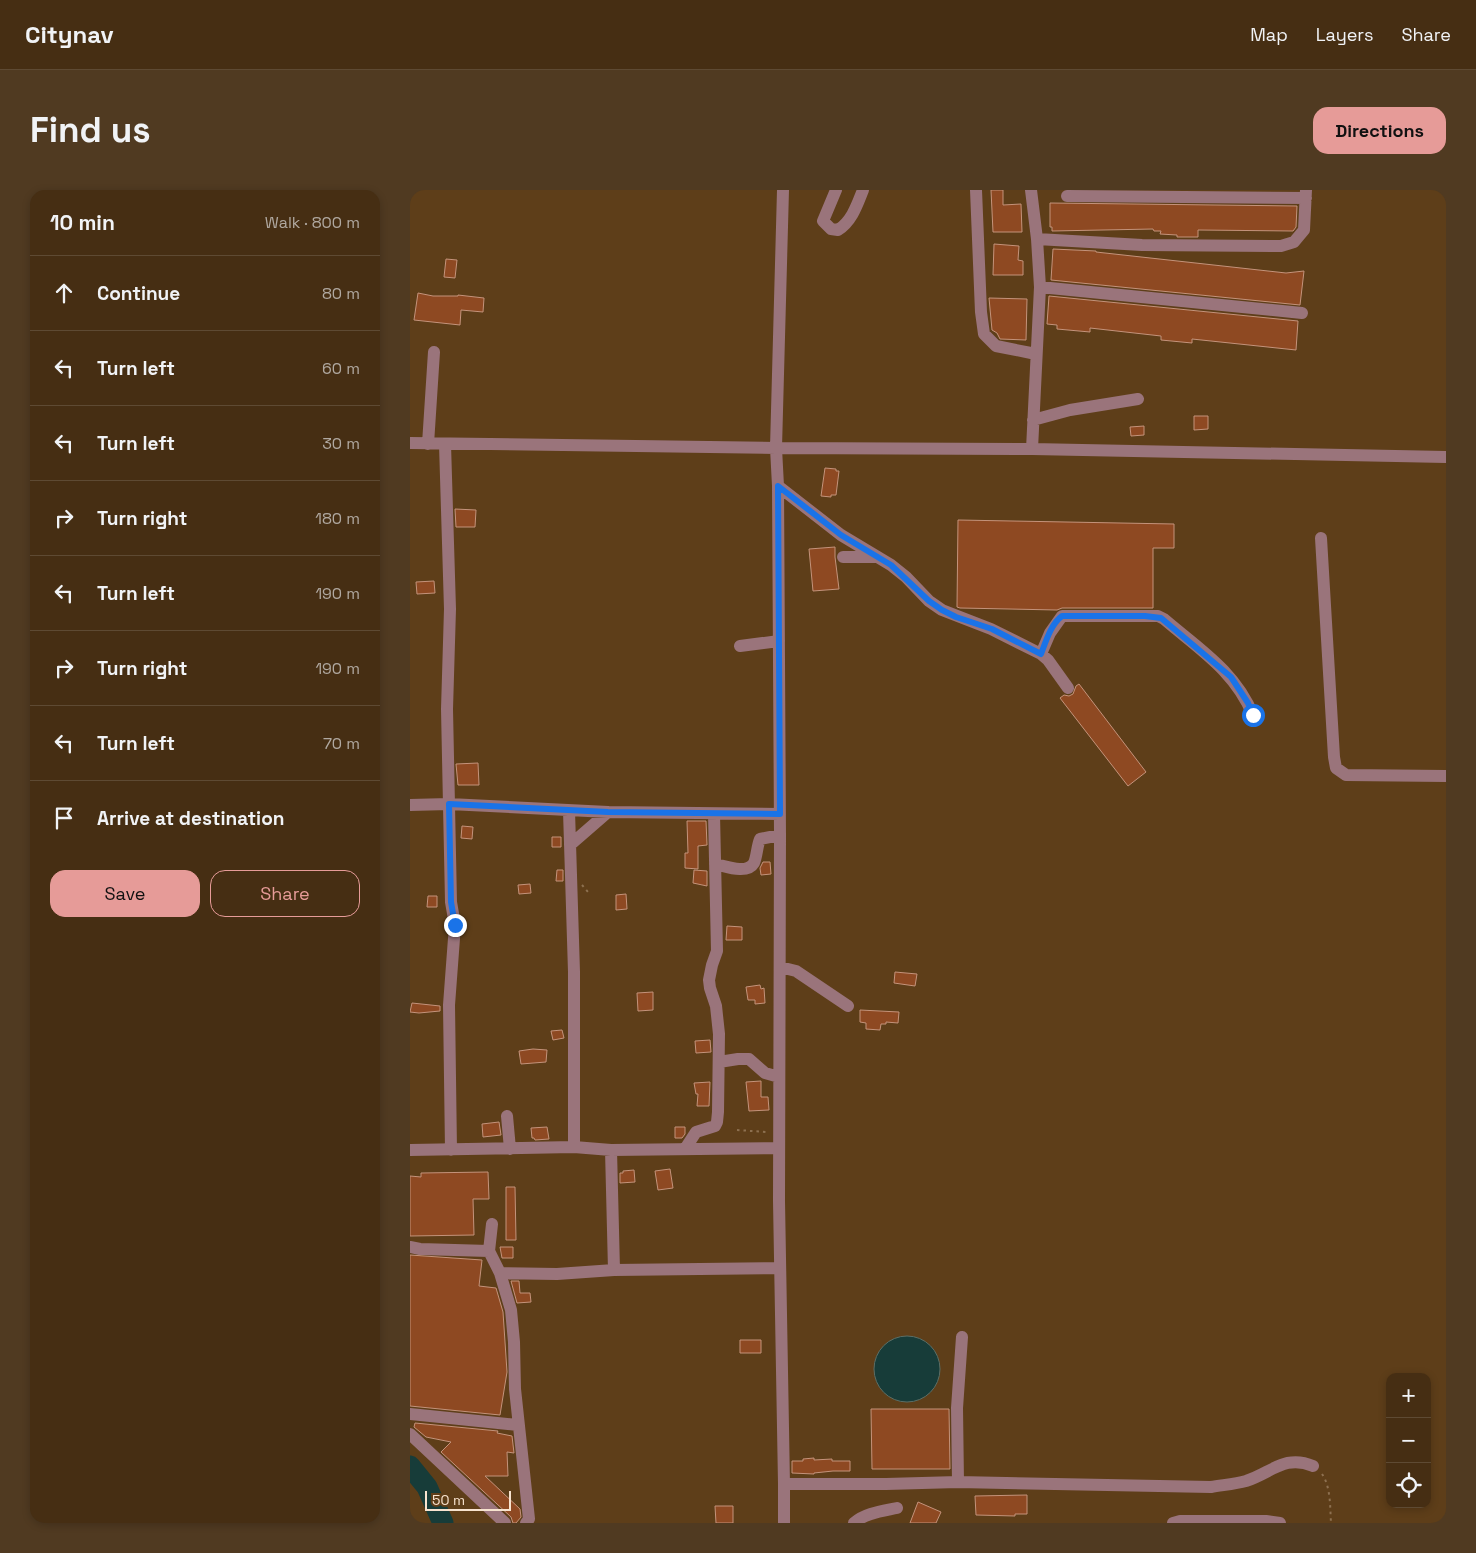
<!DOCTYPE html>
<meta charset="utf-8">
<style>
:root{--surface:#462e13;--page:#503a21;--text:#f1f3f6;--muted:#b0a8a0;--line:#5e4a33;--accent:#e69b98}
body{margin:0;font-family:"Space Grotesk",sans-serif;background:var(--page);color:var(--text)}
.controls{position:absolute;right:15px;bottom:15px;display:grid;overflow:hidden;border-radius:10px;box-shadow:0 2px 8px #0003}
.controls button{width:45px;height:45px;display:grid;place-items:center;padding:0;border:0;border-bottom:1px solid var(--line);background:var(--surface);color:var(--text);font:25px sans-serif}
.scale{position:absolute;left:15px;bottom:12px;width:86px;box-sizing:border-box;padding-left:5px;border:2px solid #f7e3cf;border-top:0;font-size:14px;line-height:18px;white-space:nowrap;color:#f7e3cf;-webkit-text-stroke:4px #5e3e19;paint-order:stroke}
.stop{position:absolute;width:15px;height:15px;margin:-11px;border:4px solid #1a73e8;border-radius:50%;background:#fff}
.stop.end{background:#1a73e8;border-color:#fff;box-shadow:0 1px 5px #0008}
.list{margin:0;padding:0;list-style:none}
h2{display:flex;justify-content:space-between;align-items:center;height:65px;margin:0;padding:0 20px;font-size:21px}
h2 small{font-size:16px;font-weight:400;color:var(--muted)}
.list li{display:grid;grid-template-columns:32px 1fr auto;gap:15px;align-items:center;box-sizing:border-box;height:75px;padding:0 20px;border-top:1px solid var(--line)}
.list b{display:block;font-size:19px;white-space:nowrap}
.list em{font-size:16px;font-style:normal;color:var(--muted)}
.actions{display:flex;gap:10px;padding:15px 20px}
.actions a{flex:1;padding:11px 0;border:1px solid var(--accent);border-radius:15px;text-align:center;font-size:18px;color:var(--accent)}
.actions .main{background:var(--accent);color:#111}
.icon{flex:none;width:28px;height:28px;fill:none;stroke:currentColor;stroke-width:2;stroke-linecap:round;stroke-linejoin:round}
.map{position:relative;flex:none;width:1036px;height:1333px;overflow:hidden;border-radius:15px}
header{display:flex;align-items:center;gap:30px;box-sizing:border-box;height:70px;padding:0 25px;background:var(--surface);border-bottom:1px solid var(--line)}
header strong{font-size:24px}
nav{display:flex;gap:28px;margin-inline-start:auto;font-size:18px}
.intro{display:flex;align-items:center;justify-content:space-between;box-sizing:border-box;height:120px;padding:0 30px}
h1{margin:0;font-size:35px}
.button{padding:12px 22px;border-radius:15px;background:var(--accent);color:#111;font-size:18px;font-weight:700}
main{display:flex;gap:30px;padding:0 30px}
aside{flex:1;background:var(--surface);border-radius:15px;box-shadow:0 2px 8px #0003}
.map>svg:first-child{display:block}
.water{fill:#173c39;stroke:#5a6e66}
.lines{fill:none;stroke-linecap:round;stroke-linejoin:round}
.river{stroke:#173c39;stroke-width:21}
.building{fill:#8e4922;stroke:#c4937b}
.path{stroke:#8d7050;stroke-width:2;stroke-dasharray:2.5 4;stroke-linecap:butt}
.minor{stroke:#9a747b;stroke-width:12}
.route{stroke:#1a73e8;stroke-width:6}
</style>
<header>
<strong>Citynav</strong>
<nav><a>Map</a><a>Layers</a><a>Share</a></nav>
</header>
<div class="intro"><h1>Find us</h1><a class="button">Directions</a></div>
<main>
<aside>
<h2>10 min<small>Walk · 800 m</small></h2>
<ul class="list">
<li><svg class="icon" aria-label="ahead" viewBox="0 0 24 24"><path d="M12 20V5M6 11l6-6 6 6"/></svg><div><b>Continue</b></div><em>80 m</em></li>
<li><svg class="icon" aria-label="left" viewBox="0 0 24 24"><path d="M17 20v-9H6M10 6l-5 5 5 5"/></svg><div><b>Turn left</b></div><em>60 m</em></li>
<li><svg class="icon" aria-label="left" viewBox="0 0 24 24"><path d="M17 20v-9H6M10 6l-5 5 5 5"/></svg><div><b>Turn left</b></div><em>30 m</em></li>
<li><svg class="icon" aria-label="right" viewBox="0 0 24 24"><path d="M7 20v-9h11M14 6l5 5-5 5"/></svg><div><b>Turn right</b></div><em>180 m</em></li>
<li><svg class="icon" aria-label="left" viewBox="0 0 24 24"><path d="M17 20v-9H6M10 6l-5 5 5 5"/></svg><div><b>Turn left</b></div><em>190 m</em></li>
<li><svg class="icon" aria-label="right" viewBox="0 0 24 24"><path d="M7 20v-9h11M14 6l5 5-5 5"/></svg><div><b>Turn right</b></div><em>190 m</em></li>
<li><svg class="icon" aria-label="left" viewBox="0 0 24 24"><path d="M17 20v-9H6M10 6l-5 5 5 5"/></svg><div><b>Turn left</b></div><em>70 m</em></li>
<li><svg class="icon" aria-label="arrive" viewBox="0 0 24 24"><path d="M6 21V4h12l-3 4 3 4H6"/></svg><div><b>Arrive at destination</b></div></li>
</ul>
<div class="actions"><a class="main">Save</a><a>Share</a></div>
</aside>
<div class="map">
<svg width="1036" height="1333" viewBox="0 0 1036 1333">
<rect width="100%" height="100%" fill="#5e3e19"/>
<path class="water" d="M464 1179a33 33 0 1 1 66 0a33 33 0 1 1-66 0Z"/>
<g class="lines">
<path class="river" d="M0,1276L17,1297L33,1333"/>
</g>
<path class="building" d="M581,0H593V15L611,14L612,42H583Z
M640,13L887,16L886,37L883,41L788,40V47H767V45L750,44L751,41H744L743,39L642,41V37H640Z
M584,54L609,56L608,70L613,71V85H583Z
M643,59L686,61V62L876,83L894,81L890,115L641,90Z
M36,69L47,70L45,88L34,87Z
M8,103L23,106H48V105L74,108L73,122L51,120L50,135L4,130Z
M639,106L888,131L886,160L782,149V153L751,150V146L680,138V142L647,139V135L637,134Z
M579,108L617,109L616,150L590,149L587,143L582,140Z
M784,226H798V239L784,240Z
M734,236V245L721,246L720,237Z
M415,278L426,279V281H429L426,305H421V307L411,306Z
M45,319L66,320L65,337H46Z
M548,330L764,334V358H743V418H652L647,420L550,418L547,417Z
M425,357V367L429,399L403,401L399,359Z
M24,391L25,403L7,404L6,392Z
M669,494L736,582L718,596L650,508L654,505L659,506L663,504L666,496Z
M68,573L69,595H48L46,574Z
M277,631H296L297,655L288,656V679L275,678V663H278Z
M52,636L63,637L62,649L51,648Z
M142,647H151V657H142Z
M353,672H360L361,684L351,685L350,678Z
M147,680H153V691H146Z
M284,680L297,681V696L283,693Z
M120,694L121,703L109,704L108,695Z
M216,704L217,719L206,720V705Z
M18,706H27V717H17Z
M317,736L332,737V750H316Z
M485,782L507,784L505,796L484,793Z
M350,795L351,799L354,798L355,813L345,814V810H338L336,797Z
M243,802V820L228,821L227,803Z
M2,813L30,816V821L9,823L0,822Z
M450,820L489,822L488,833L476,832V834H471L470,840L456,839V833L450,832Z
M152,840L154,848L143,850L141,841Z
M300,850L301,862L286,863L285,851Z
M123,859L137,860L136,872L111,874L109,861Z
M351,891V907H358L359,920L339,921L336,892Z
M300,892L299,916H287L288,904H286L284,893Z
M89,932L91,945L73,947L72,934Z
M137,937L139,949L125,950L124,948H122L121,938Z
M265,937H275V944L272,948H265Z
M260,979L263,998L248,1000L245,981Z
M224,980L225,992L210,993V983H213V981Z
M78,982L79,1009H63L64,1045L0,1046V986L11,987V983Z
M96,997H105L106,1050H96Z
M90,1057H103V1068H92Z
M0,1065L72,1070L69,1096L86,1098L93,1122L97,1182L90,1225L0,1216Z
M101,1091H109L110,1103H120L121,1112L107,1113Z
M330,1150H351V1163H330Z
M461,1219H539L540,1279H462Z
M5,1233L88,1241L87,1243L102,1246L104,1263L97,1262L98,1286H75L110,1319L111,1327L106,1333H103L101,1327L31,1262L41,1252L16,1247L4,1237Z
M404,1268V1270L422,1269V1271H440V1281H423L404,1283V1284L382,1283V1271H393V1269Z
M617,1305V1324H605V1326L566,1325L565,1306Z
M508,1312L531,1322L526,1333H500Z
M305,1316H323V1333H306Z"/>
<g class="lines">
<path class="path" d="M172,695L178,702
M327,940L356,942
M912,1284C921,1297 920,1318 921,1333"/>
<path class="minor" d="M373,0L366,258L368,296L370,645L369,1011L374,1294V1333
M426,0L413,31L421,39L428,40C442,31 447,15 453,0
M566,0L571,122L574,144L586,156L626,164
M621,0L627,49L630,97L622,259
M657,6L896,8
M627,49L732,55L871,56L884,52L894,40L896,0
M630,97L892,123
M623,230L660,220L728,209
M0,253L366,258L622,259L1036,267
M18,254L24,162
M35,254L40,419L37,519L41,712L45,735L39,815L41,960
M368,296L431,345L481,375L496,387L519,411L532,420L581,439L631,464L638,470L658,498
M911,348L924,567L926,578L936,585L1036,586
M433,367H465
M330,456L369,451
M631,464L640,443L652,426H748L754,429C789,459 825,481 843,525
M0,615L39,614L198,622L370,624
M159,621L164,782V957L201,960
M160,655L198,622
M305,674C315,676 337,685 344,673C347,666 347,656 350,649L370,645
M370,777L386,781L438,816
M309,872L328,869H339L355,883L369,887
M97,926L100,959
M275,959L286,942L305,936L307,932L308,922L309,844L306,816L300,798L299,790L302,775L307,761L304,624
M0,960L164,957
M0,1057L10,1059L79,1061L90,1083L101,1120L104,1152L105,1199L119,1329L116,1333
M79,1061L82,1034
M204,1080L201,960L369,958
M90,1083L147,1084L204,1080L370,1078
M0,1224L108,1235
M0,1244L95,1333
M548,1292L547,1218L552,1147
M374,1294H476L548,1292L801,1297C812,1295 825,1294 836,1291C861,1283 875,1264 903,1276
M444,1333C455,1323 473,1321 487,1318
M763,1333L770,1331H856L870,1333"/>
</g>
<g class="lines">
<path class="route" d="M45,735L41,712L39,614L198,622L370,624L368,296L431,345L481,375L519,411L532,420L546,427L582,439L631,464C636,451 641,434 652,426H735L751,428L821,487L838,513L843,525"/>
</g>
</svg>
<div class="controls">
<button>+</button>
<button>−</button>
<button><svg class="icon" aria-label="locate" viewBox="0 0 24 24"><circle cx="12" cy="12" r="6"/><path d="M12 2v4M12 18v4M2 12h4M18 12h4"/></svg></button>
</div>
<div class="scale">50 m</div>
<div class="stop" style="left:843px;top:525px"></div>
<div class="stop end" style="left:45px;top:735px"></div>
</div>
</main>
